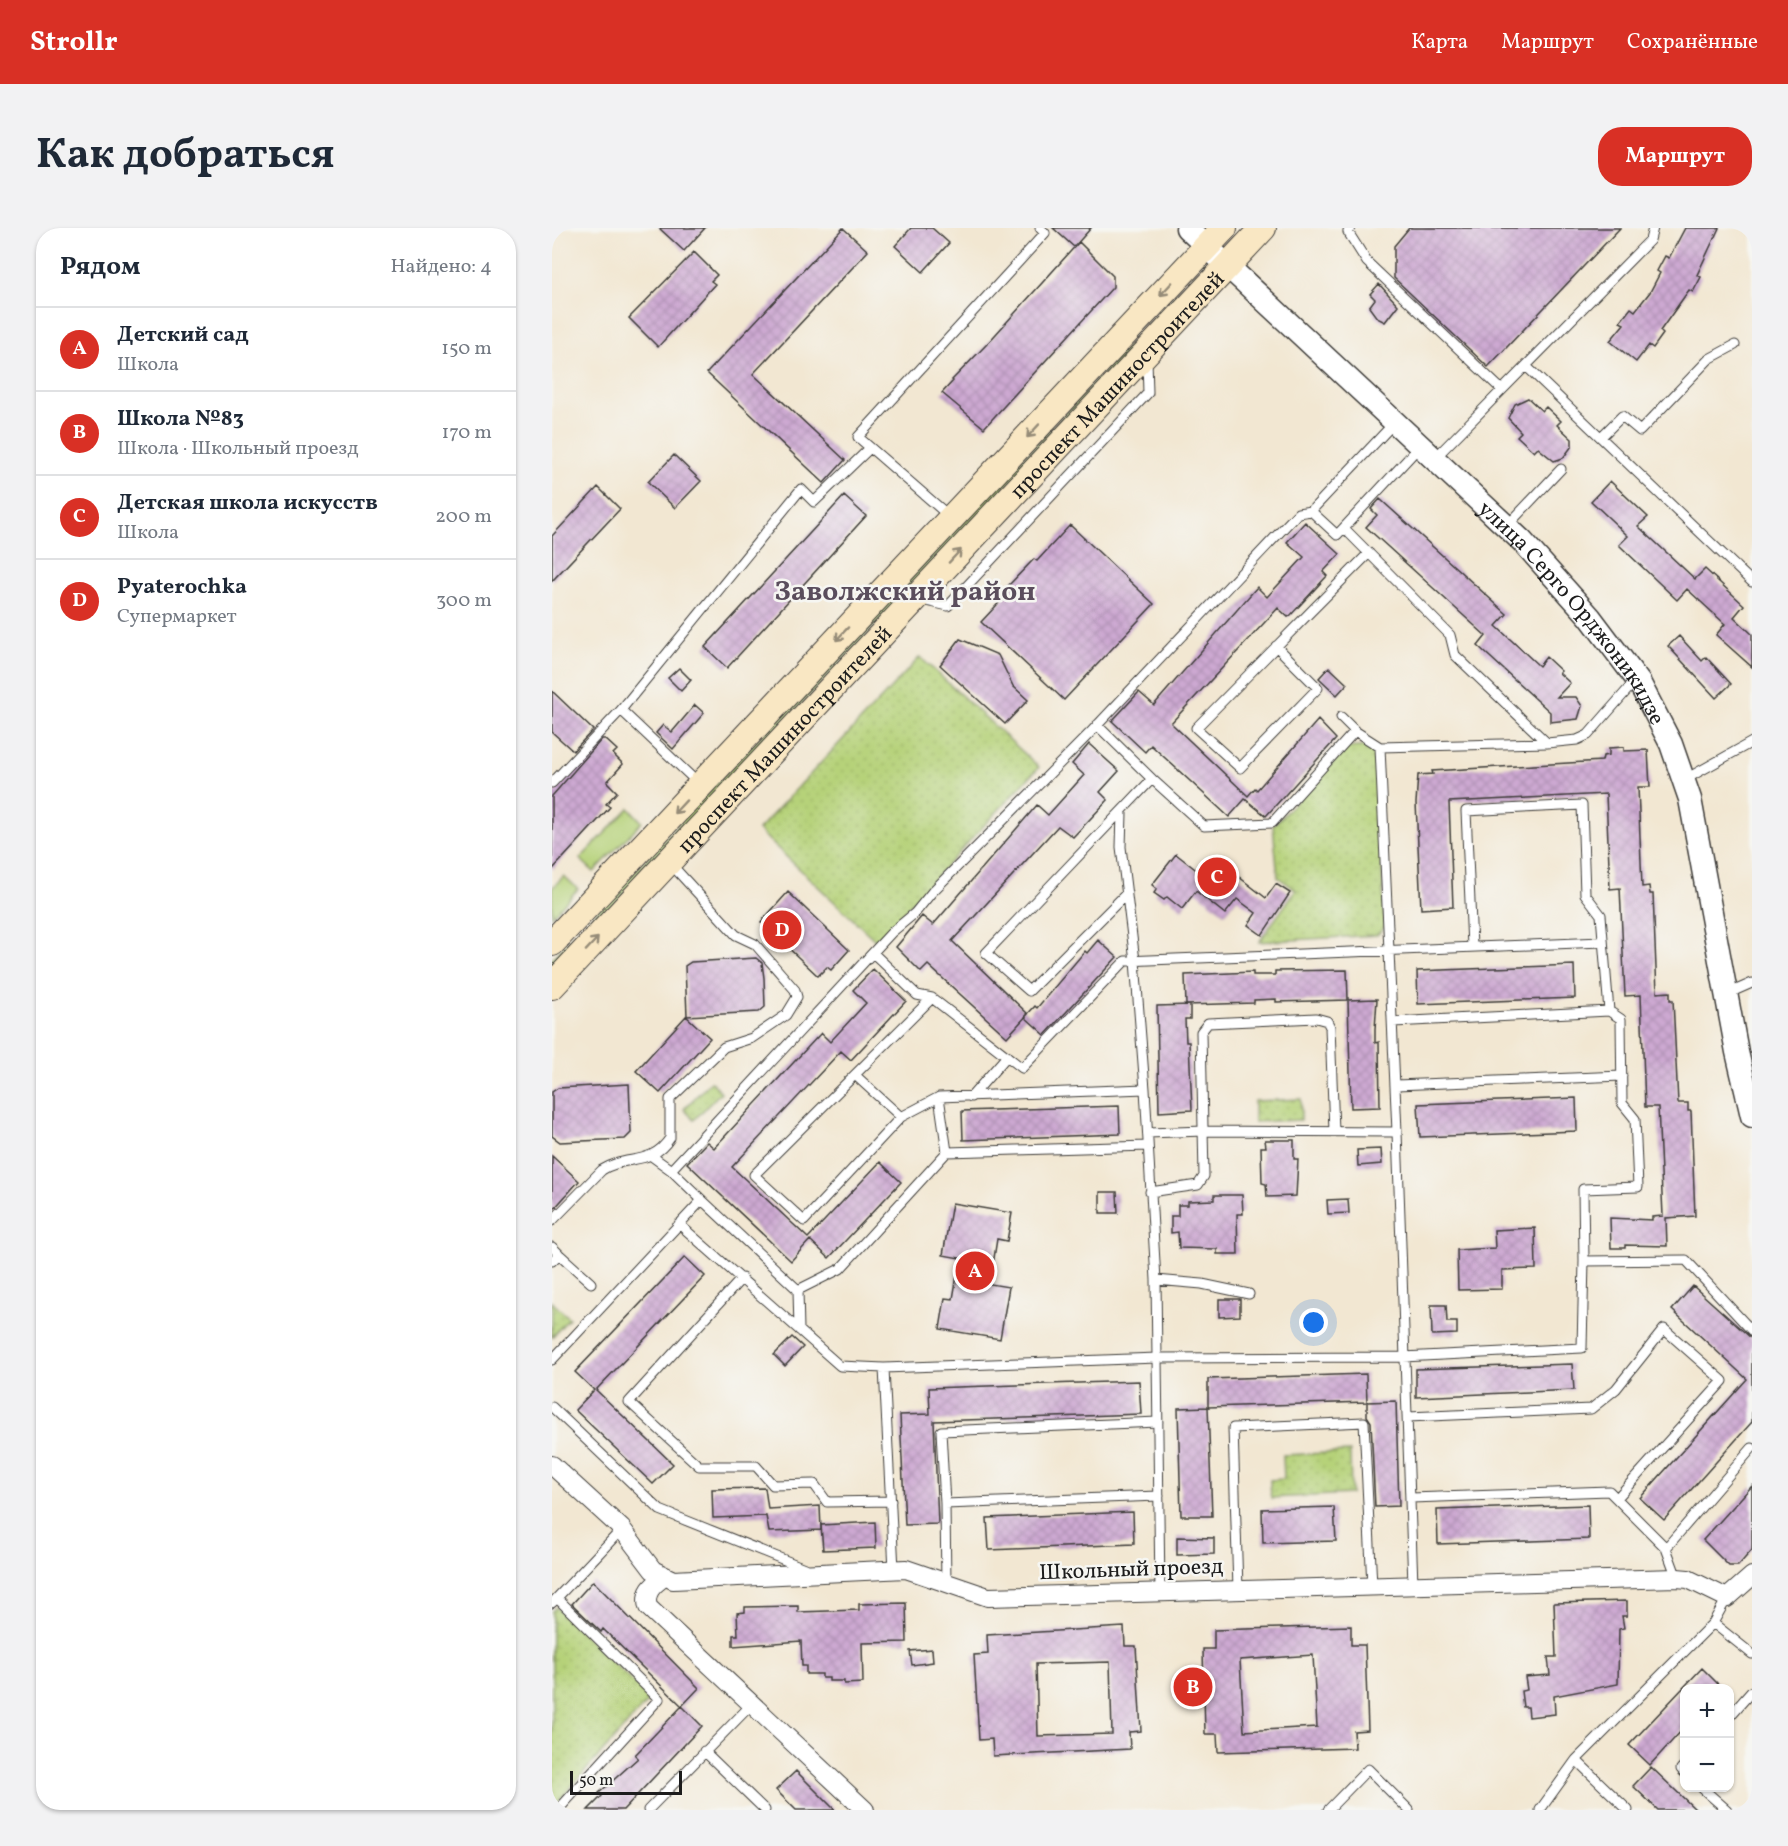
<!DOCTYPE html>
<html lang="ru">
<meta charset="utf-8">
<style>
:root{--surface:#fff;--page:#f2f2f3;--text:#1f2937;--muted:#747a83;--line:#e0e1e3;--accent:#d93025}
body{margin:0;font-family:Vollkorn,serif;background:var(--page);color:var(--text)}
.controls{position:absolute;right:18px;bottom:18px;display:grid;overflow:hidden;border-radius:12px;box-shadow:0 2px 4px #0004}
.controls button{width:54px;height:54px;display:grid;place-items:center;padding:0;border:0;border-bottom:2px solid var(--line);background:var(--surface);color:var(--text);font:30px sans-serif}
.scale{position:absolute;left:18px;bottom:15px;width:112px;box-sizing:border-box;padding-left:6px;border:3px solid #1c1c1c;border-top:0;font-size:16px;line-height:21px;white-space:nowrap;color:#1c1c1c;-webkit-text-stroke:4px #f6f6f2;paint-order:stroke}
.you{position:absolute;left:762px;top:1095px;width:21px;height:21px;margin:-15px;border:4px solid #fff;border-radius:50%;background:#1a73e8;box-shadow:0 0 0 9px #1a73e833}
.badge{display:grid;place-items:center;width:39px;height:39px;border-radius:50%;background:var(--accent);color:#fff;font-size:20px;font-weight:700}
.pin{position:absolute;translate:-50% -50%;border:3px solid #fff;box-shadow:0 2px 6px #0006}
.list{margin:0;padding:0;list-style:none}
h2{display:flex;justify-content:space-between;align-items:center;height:78px;margin:0;padding:0 24px;font-size:26px}
h2 small{font-size:20px;font-weight:400;color:var(--muted)}
.list li{display:grid;grid-template-columns:39px 1fr auto;gap:18px;align-items:center;box-sizing:border-box;height:84px;padding:0 24px;border-top:2px solid var(--line)}
.list b{display:block;font-size:22px;white-space:nowrap}
.list p{margin:0;font-size:20px;white-space:nowrap;color:var(--muted)}
.list em{font-size:20px;font-style:normal;color:var(--muted)}
.map{position:relative;flex:none;width:1200px;height:1582px;overflow:hidden;border-radius:24px}
header{display:flex;align-items:center;gap:36px;box-sizing:border-box;height:84px;padding:0 30px;background:var(--accent);color:#fff}
header strong{font-size:28px}
nav{display:flex;gap:33px;margin-inline-start:auto;font-size:21px}
.intro{display:flex;align-items:center;justify-content:space-between;box-sizing:border-box;height:144px;padding:0 36px}
h1{margin:0;font-size:42px}
.button{padding:15px 27px;border-radius:24px;background:var(--accent);color:#fff;font-size:21px;font-weight:700}
main{display:flex;gap:36px;padding:0 36px}
aside{flex:1;background:var(--surface);border-radius:24px;box-shadow:0 2px 4px #0004}
.map>svg:first-child{display:block}
.grass{fill:#b6d279;stroke:#69774a;stroke-width:1.5}
.park{fill:url(#park-dots);stroke:#69774a;stroke-width:1.5}
.building{fill:url(#building-cross-hatch);fill-rule:evenodd}
.lines{fill:none;stroke-linecap:round;stroke-linejoin:round}
.service-casing{stroke:#3c3a37;stroke-width:11}
.minor-casing{stroke:#3c3a37;stroke-width:20}
.tertiary-casing{stroke:#3c3a37;stroke-width:25}
.secondary-casing{stroke:#3c3a37;stroke-width:28}
.service{stroke:#fff;stroke-width:9}
.minor{stroke:#fff;stroke-width:18}
.tertiary{stroke:#fff;stroke-width:22}
.secondary{stroke:#f9e7c3;stroke-width:26}
.oneway{stroke:#968c78}
.labels{text-anchor:middle;stroke-width:5;stroke-linejoin:round;paint-order:stroke}
.street-label{font-size:22px;fill:#1c1c1c;stroke:#f6f6f2}
.district-label{font-size:28px;font-weight:bold;fill:#5a4d5c;stroke:#f6f6f2}
</style>
<header>
<strong>Strollr</strong>
<nav><a>Карта</a><a>Маршрут</a><a>Сохранённые</a></nav>
</header>
<div class="intro"><h1>Как добраться</h1><a class="button">Маршрут</a></div>
<main>
<aside>
<h2>Рядом<small>Найдено: 4</small></h2>
<ul class="list">
<li><span class="badge">A</span><div><b>Детский сад</b><p>Школа</p></div><em>150 m</em></li>
<li><span class="badge">B</span><div><b>Школа №83</b><p>Школа · Школьный проезд</p></div><em>170 m</em></li>
<li><span class="badge">C</span><div><b>Детская школа искусств</b><p>Школа</p></div><em>200 m</em></li>
<li><span class="badge">D</span><div><b>Pyaterochka</b><p>Супермаркет</p></div><em>300 m</em></li>
</ul>
</aside>
<div class="map">
<svg width="1200" height="1582" viewBox="0 0 1200 1582">
<defs>
<pattern id="park-dots" width="8" height="8" patternUnits="userSpaceOnUse" patternTransform="scale(1.5)"><rect width="8" height="8" fill="#b6d279"/><path d="M2 2h.1M6 6h.1" fill="none" stroke="#9cb468" stroke-width="1.8" stroke-linecap="round"/></pattern>
<pattern id="building-cross-hatch" width="8" height="8" patternUnits="userSpaceOnUse" patternTransform="scale(1.5)"><rect width="8" height="8" fill="#cda9d2"/><path d="M0 0l8 8M0 8l8-8" fill="none" stroke="#af91b4"/></pattern>
</defs>
<rect width="100%" height="100%" fill="#f6f6f2"/>
<filter id="ink" filterUnits="userSpaceOnUse"><feTurbulence type="fractalNoise" baseFrequency=".0167" numOctaves="2"/><feDisplacementMap in="SourceGraphic" scale="12" xChannelSelector="R" yChannelSelector="G"/><feConvolveMatrix kernelMatrix="1 2 1 2 8 2 1 2 1" color-interpolation-filters="sRGB"/></filter>
<filter id="wash" filterUnits="userSpaceOnUse"><feTurbulence type="fractalNoise" baseFrequency=".008" numOctaves="4" result="noise"/><feDisplacementMap in="SourceGraphic" scale="24" xChannelSelector="R" yChannelSelector="G"/><feGaussianBlur stdDeviation="1.35" result="paint"/><feColorMatrix in="noise" values="0 0 0 0 0 0 0 0 0 0 0 0 0 0 0 0 0 1.4 0 .05"/><feComposite in="paint" operator="in"/></filter>
<g filter="url(#wash)">
<rect width="100%" height="100%" fill="#f2e7d2"/>
<path class="grass" d="M645,45L650,49L0,742V731Z
M77,580L90,594L42,644L28,631Z
M12,648L26,661L0,688V660Z"/>
<path class="park" d="M368,429L487,539L324,713L206,602Z
M818,518L824,533L833,699L825,707L707,714L744,662L726,649L721,598L795,520Z
M159,853L169,864L142,892L132,881Z
M749,871V892L702,894V873Z
M0,1074L17,1090L0,1109Z
M798,1224L799,1266L719,1270L718,1252L732,1251L731,1227Z
M4,1379L98,1471L0,1580V1383Z"/>
<g id="blocks">
<path class="building" d="M107,0H153L132,23Z
M291,0L316,23L201,146L293,232L272,255L155,145Z
M359,0H380L397,15L371,44L343,18Z
M501,0H539L522,19Z
M857,0H1068L936,139L842,50V18Z
M1133,0H1167L1145,47L1149,49L1141,64L1137,62L1108,103L1111,106L1101,120L1097,117L1084,134L1058,113L1072,96L1068,94L1079,80L1083,83L1098,64L1108,45L1105,43L1113,28L1117,30Z
M527,14L561,48V59L432,200L390,165L401,153L400,152L434,117Z
M142,24L165,47L159,53L163,56L106,119L77,90Z
M827,56L846,77L833,94L825,90L817,79L823,71L818,66Z
M976,170L990,183L994,179L1009,193L1005,197L1020,211V218L1011,230L1002,233L986,220L982,224L965,208L969,204L956,190L963,176Z
M122,227L149,253L123,280L96,254Z
M1058,253L1096,289L1086,298L1143,351L1153,341L1192,377L1182,389L1200,406V439L1164,407L1173,396L1135,361L1125,372L1067,317L1076,308L1039,273Z
M46,259L68,281L0,353V308Z
M292,268L314,288L175,440L153,419Z
M828,271L955,386L944,398L987,438L994,429L1009,443L1007,445L1018,455L1005,469H1024L1030,478L1026,491L998,494V484L926,418L934,408L814,299L825,287L819,281Z
M753,294L788,326L771,344L775,348L738,388L736,389L726,380L619,495L696,568L703,560L705,562L766,492L784,511L714,588L693,571L677,589L599,517L593,524L560,493L587,464L602,477L705,359L715,369L752,329L735,314Z
M518,297L602,376L512,472L429,394L458,363L455,359L482,331L485,333Z
M1127,408L1150,433L1154,429L1179,456L1164,470L1116,418Z
M408,411L446,427L461,458L476,472L453,496L388,437Z
M777,439L795,456L785,467L767,450Z
M127,440L139,452L129,463L116,450Z
M0,463L41,502L21,523L0,504Z
M143,477L152,485L121,521L104,505L111,497L120,504Z
M50,511H53L65,522L61,526L71,536L55,554L65,564L54,576L58,579L0,642V568Z
M537,516L567,543L548,564L556,572L521,609L506,598L400,713L476,786L455,809L376,737L369,744L344,719L370,688L381,697L485,577L496,587L532,547L520,536Z
M1072,519V523L1096,522L1098,559H1086L1090,659L1097,658L1098,666H1101L1105,765L1118,764V772H1121L1126,875H1136V883H1139L1143,988L1114,990L1115,1018L1073,1017V1020H1059L1058,990L1100,992V989L1111,988L1106,879H1093L1089,767L1073,768L1068,660L1058,661L1054,566L897,574L901,679L869,681L864,575L866,547L881,546L880,543L1050,533L1051,528L1057,527V520Z
M624,626L647,644L660,628L714,670L724,656L738,665L710,707L696,697L704,685L685,671L673,686L644,663L630,681L615,669L612,672L602,665L605,661L600,657Z
M236,664L297,722L279,742L275,739L266,748L209,694Z
M546,712L565,729L493,807L473,789L483,778L485,780L533,723L535,725Z
M204,730L210,735L212,750L213,779L207,784L135,788L133,738L139,734Z
M1022,737L1023,770L866,776L865,743Z
M321,741L354,773L299,832L289,823L180,939L256,1010L328,934L349,954L277,1030L258,1012L239,1033L135,935L155,914L162,920L269,805L278,814L314,775L301,762Z
M795,742L796,772L724,774V771L702,772V775L634,777L633,747L701,744V747H723V743Z
M825,771L823,801V815L827,814L828,879L799,880L796,772Z
M638,777V791H633L634,814H637L640,882L607,884L605,778Z
M134,788L158,810L108,865L84,843Z
M77,856L79,905L73,911L8,914L0,908V864L6,860Z
M1024,870L1025,903L868,909L866,876Z
M567,878L568,906L411,912L410,883Z
M713,912H742V931H746L744,968L715,969L714,956L710,955L709,919H714Z
M829,921L830,936L806,938L805,922Z
M0,928L27,953L0,983Z
M548,964H565L566,985H548Z
M662,967H690L691,986H685L686,1026H665V1021L627,1020L626,1004L619,1005V988H626V977H636V973L662,972Z
M796,971L797,985L776,986L775,972Z
M400,975L460,985L455,1013L445,1011L438,1056L457,1059L448,1111L388,1101L393,1070L401,1071L408,1030L391,1027Z
M983,1000L984,1041L950,1042V1061L906,1062L905,1022L943,1020L942,1002Z
M133,1029L153,1048L44,1162L121,1236L101,1256L23,1182L42,1162L23,1144Z
M1141,1058L1200,1111V1194L1112,1292L1088,1270L1195,1151L1120,1082Z
M667,1071H688V1088L667,1089Z
M879,1077H894L895,1094H905V1106L880,1107Z
M240,1109L251,1119L233,1138L222,1127Z
M1020,1136L1022,1162L864,1169V1141Z
M814,1146L815,1174L656,1179V1151Z
M587,1153L589,1186L382,1193L386,1296L353,1297L348,1187L378,1186L377,1160Z
M844,1173L847,1278L823,1279L819,1194L815,1188V1174Z
M656,1179L660,1288H629L626,1180Z
M1200,1258V1322L1186,1338H1177L1151,1312Z
M213,1260L216,1281L268,1278L269,1302L217,1304L214,1288L161,1290L160,1261Z
M1036,1277L1037,1311L886,1316L885,1282Z
M782,1279L784,1313L711,1315L710,1281Z
M581,1284L582,1316L437,1322L435,1290Z
M323,1294L324,1320L271,1322L269,1297Z
M625,1309L662,1310V1326L625,1327Z
M41,1353L147,1460L130,1478L51,1401L49,1404L20,1376Z
M1075,1373V1388H1070L1072,1400L1067,1401L1066,1456L1002,1468L1003,1486L977,1489L976,1479H971L969,1463L975,1462L973,1449L998,1447L996,1429H1004L1002,1375Z
M354,1375L355,1414L310,1415L311,1455L292,1456V1453H277V1450H270V1446H254V1438H250L249,1413L181,1418V1407H186L185,1385L193,1384V1379L246,1378V1384L307,1382V1376Z
M799,1398V1417H813L816,1502L802,1503L803,1520L666,1524L665,1506H653L651,1421H662V1402ZM761,1427L765,1499L692,1503L688,1432Z
M572,1399L573,1418H584L589,1503L577,1504L578,1521L441,1528L440,1511L427,1512L422,1427L436,1426L435,1407ZM558,1434L560,1506L486,1508L484,1436Z
M380,1421L381,1434L360,1437L358,1423Z
M1150,1440L1171,1461H1132V1500L1098,1537L1077,1517Z
M130,1478L150,1498L71,1582H36L50,1568L47,1565L86,1530L83,1527Z
M1099,1539L1144,1582H1106L1081,1558Z
M244,1543L283,1582H244L224,1562Z"/>
</g>
</g>
<g filter="url(#ink)">
<use href="#blocks" fill-opacity="0" stroke="#3c3a37" stroke-width="1.5"/>
<g class="lines">
<defs>
<path id="service" d="M799,0L796,4L815,34L950,162
M974,138L1200,354
M1049,209L1070,188L1088,203L1157,131L1183,117
M883,230L1098,12L1101,0
M759,283L842,195
M397,288L306,209L493,5L488,0
M955,298L1009,241
M792,300L898,407L903,427L995,515L1025,512L1036,507L1084,452
M366,371L396,378L596,165L595,132
M724,418L766,460L688,540L644,500C702,441 759,383 817,325
M789,489L803,503L828,519L845,904
M545,497L600,551L434,725L477,763L575,665
M828,519L995,515
M600,551L652,598L720,595L803,503
M1132,552L1200,514
M0,555L69,482
M148,557L69,482L249,261L262,274L318,220
M570,585L569,619L583,733L593,861
M920,719L914,583L1030,577L1033,666L1049,687L1057,783L1069,791L1070,875L1083,891L1086,959L1031,961L1032,1033
M321,725L365,767L380,770L470,840L573,733L1050,714
M1175,766L1200,755
M380,770L202,947L252,993L349,889L387,869L593,861L604,1052L608,1364
M841,794L1057,783
M303,847L349,889
M844,857L1070,848
M387,869L395,924
M419,869L455,828
M596,905L652,903L845,904L861,1357
M101,929L119,942
M598,964L646,957L652,948L649,804L656,795L764,790L775,793L778,799L782,903
M150,972L246,1062L288,1041L395,924L596,918
M0,993L50,942C75,926 99,939 118,910V871L172,819L200,810L234,787L245,769L243,762L203,716L184,707L117,634
M127,996L288,1138L332,1140
M0,1019L7,1026L0,1033
M7,1026L39,1055
M190,1050L77,1174L147,1238H204L221,1257L262,1256L275,1274L339,1273
M604,1052L650,1056L697,1066
M246,1062L247,1102
M0,1132L150,972L119,942L340,704L363,685L380,664L537,506L746,285L759,283L785,307L868,218
M0,1179L108,1282L255,1341
M856,1189L1039,1181L1064,1161L1112,1101L1171,1153L1065,1270
M606,1194L389,1203L393,1276L607,1268
M859,1270L1057,1263L1114,1320L1200,1220
M393,1276L394,1356
M1114,1320L1125,1350
M342,1342L332,1140L605,1130L851,1129L1030,1120L1032,1033L1134,1032L1200,1103
M686,1361L681,1200L812,1194L820,1358
M5,1370L107,1471L6,1582
M0,1375L70,1301
M1161,1395L1200,1426
M1178,1488L1200,1463
M152,1523L213,1582
M1132,1538L1129,1541L1132,1544
M1150,1560L1175,1582
M96,1582L200,1476
M776,1582L816,1541L857,1582
M988,1582L1024,1532
M1076,1582L1024,1532L1161,1395L1175,1370"/>
<path id="minor" d="M0,1237L70,1301L101,1342L121,1352L354,1341L436,1369L1125,1350L1136,1351L1175,1370L1200,1348
M112,1349C101,1357 92,1364 96,1379L313,1582"/>
<g id="tertiary">
<path id="s1" d="M635,0L970,313L1038,389L1087,454L1119,516L1138,571L1185,824L1200,888"/>
</g>
<g id="secondary">
<path d="M0,715L672,0"/>
<path id="s2" d="M0,758L711,0"/>
</g>
</defs>
<use href="#service" class="service-casing"/>
<use href="#minor" class="minor-casing"/>
<use href="#tertiary" class="tertiary-casing"/>
<use href="#secondary" class="secondary-casing"/>
<use href="#service" class="service"/>
<use href="#minor" class="minor"/>
<use href="#tertiary" class="tertiary"/>
<use href="#secondary" class="secondary"/>
</g>
<defs><path id="oneway-shaft" d="M-6 0H5M1.5-3L5.5 0L1.5 3" fill="none" stroke-width="1.6" stroke-linecap="round" stroke-linejoin="round" transform="scale(1.5)"/></defs>
<g class="oneway">
<use href="#oneway-shaft" transform="translate(614 61) rotate(133)"/>
<use href="#oneway-shaft" transform="translate(481 203) rotate(133)"/>
<use href="#oneway-shaft" transform="translate(403 328) rotate(-47)"/>
<use href="#oneway-shaft" transform="translate(290 406) rotate(133)"/>
<use href="#oneway-shaft" transform="translate(128 579) rotate(133)"/>
<use href="#oneway-shaft" transform="translate(40 716) rotate(-47)"/>
</g>
</g>
<g class="labels">
<g class="street-label">
<text dy="8" stroke="none"><textPath href="#s2" startOffset="825">проспект Машиностроителей</textPath></text>
<text dy="8" stroke="none"><textPath href="#s1" startOffset="546">улица Серго Орджоникидзе</textPath></text>
<text dy="8" stroke="none"><textPath href="#s2" startOffset="339">проспект Машиностроителей</textPath></text>
<text transform="translate(579 1340) rotate(-2)" y="8">Школьный проезд</text>
</g>
<g class="district-label">
<text x="353" y="372">Заволжский район</text>
</g>
</g>
</svg>
<div class="controls">
<button>+</button>
<button>−</button>
</div>
<div class="scale">50 m</div>
<div class="you"></div>
<div class="pin badge" style="left:423px;top:1043px">A</div>
<div class="pin badge" style="left:641px;top:1459px">B</div>
<div class="pin badge" style="left:665px;top:649px">C</div>
<div class="pin badge" style="left:230px;top:702px">D</div>
</div>
</main>
